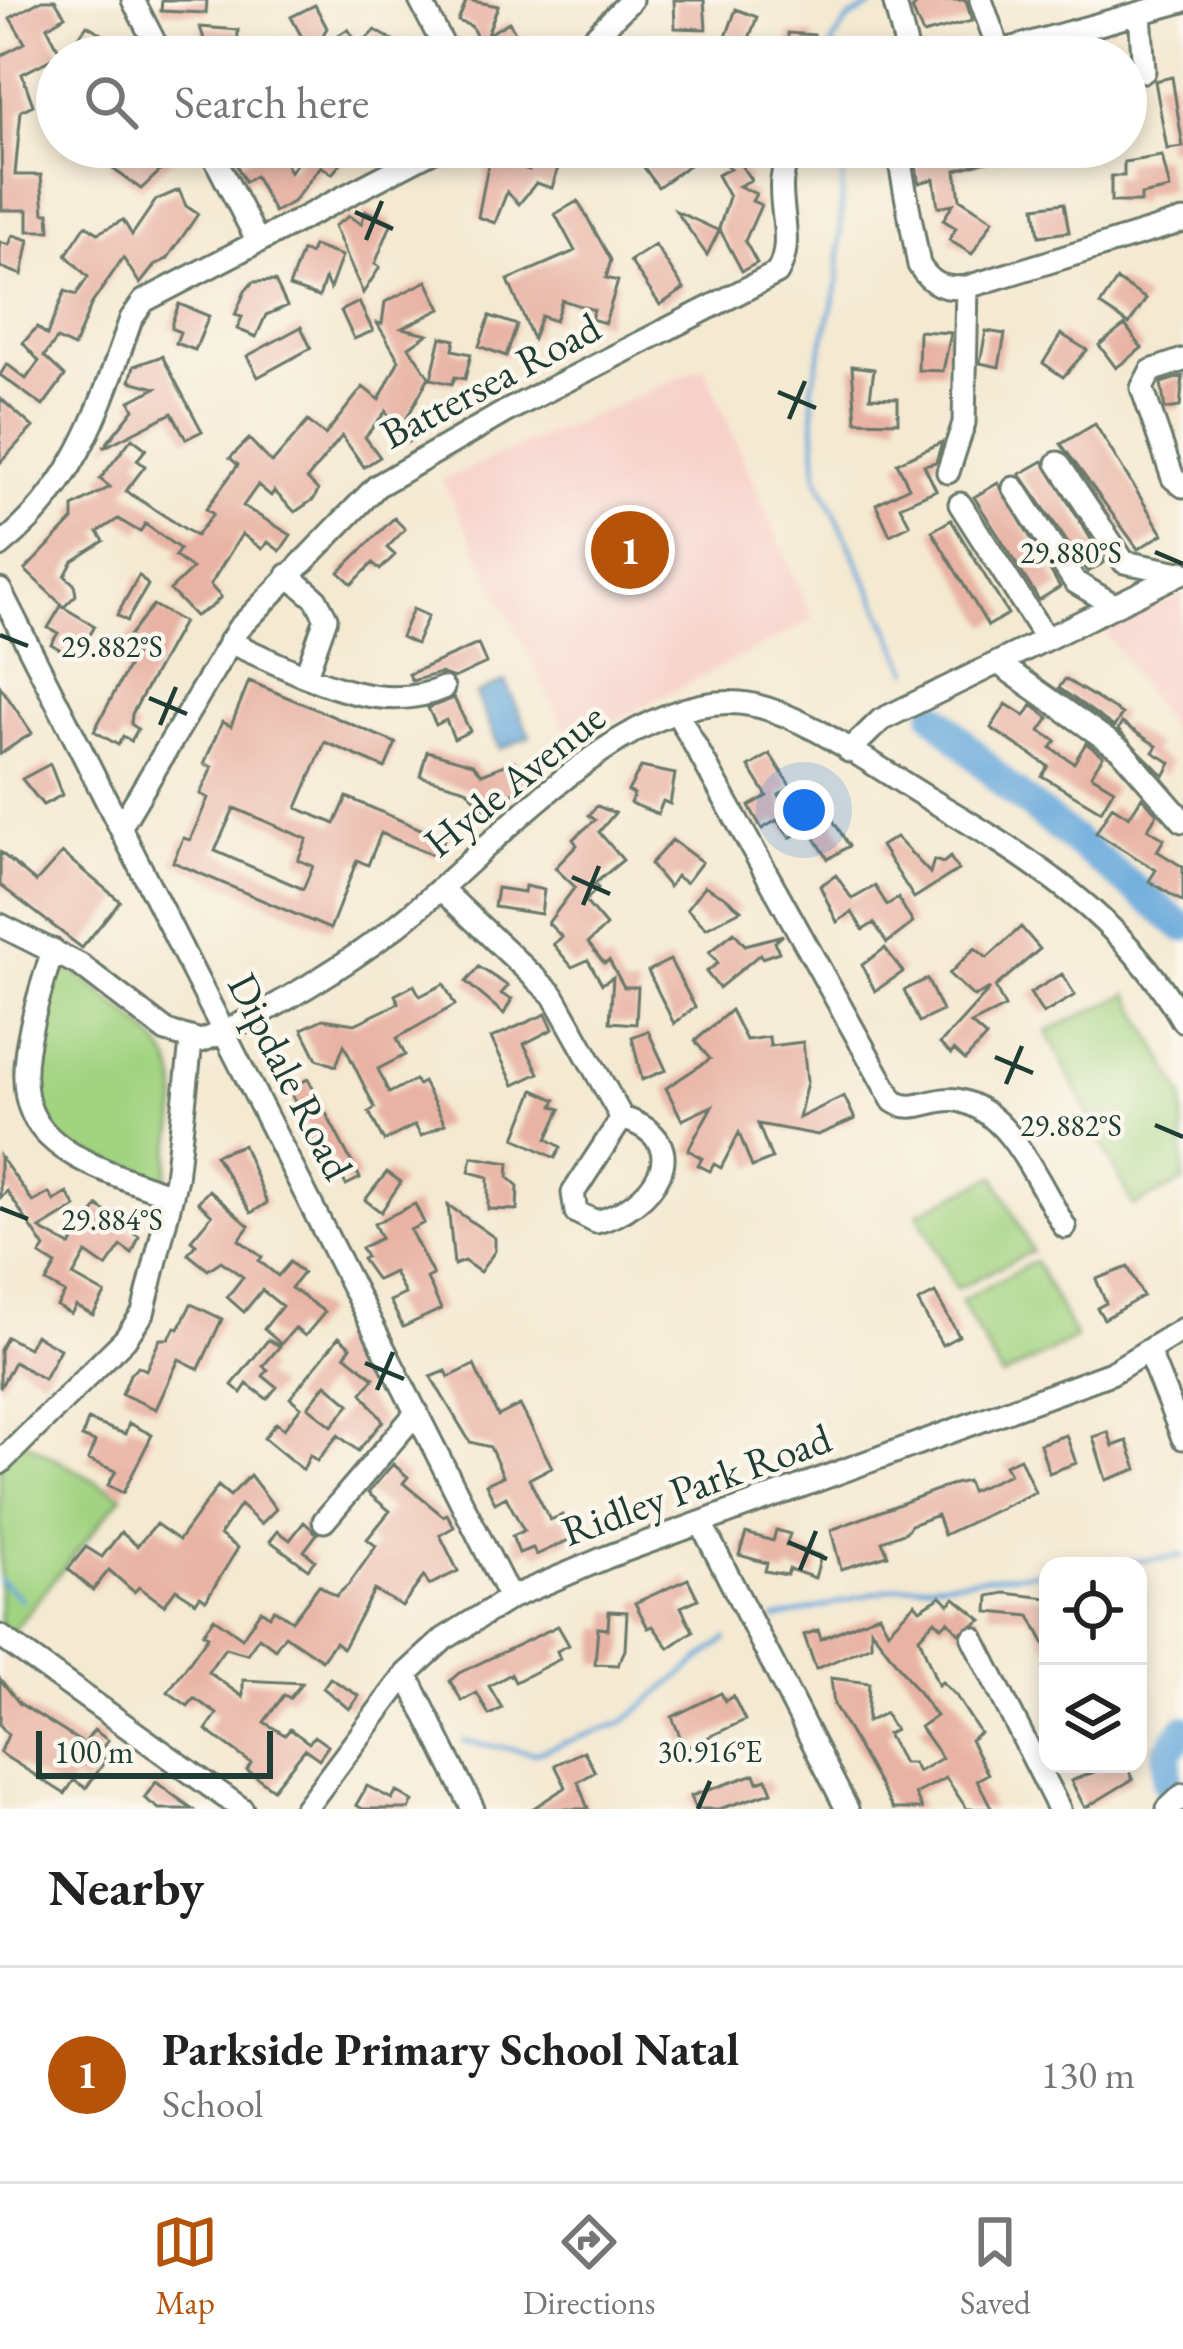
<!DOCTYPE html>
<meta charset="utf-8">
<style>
:root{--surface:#fff;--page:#f6f6f6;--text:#222;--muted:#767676;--line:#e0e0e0;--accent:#b45309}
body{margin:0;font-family:"EB Garamond",serif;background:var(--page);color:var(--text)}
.controls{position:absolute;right:36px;bottom:36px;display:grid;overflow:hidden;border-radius:24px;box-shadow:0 6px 18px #0003}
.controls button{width:108px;height:108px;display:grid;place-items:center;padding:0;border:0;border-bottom:3px solid var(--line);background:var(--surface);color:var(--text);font:60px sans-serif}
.scale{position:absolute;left:36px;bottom:30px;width:237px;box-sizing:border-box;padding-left:12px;border:6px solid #1f3d34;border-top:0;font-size:33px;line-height:42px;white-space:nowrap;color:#1f3d34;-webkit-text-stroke:9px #fbf7ec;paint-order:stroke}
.you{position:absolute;left:804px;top:810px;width:42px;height:42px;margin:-30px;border:9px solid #fff;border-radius:50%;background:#1a73e8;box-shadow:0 0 0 18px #1a73e833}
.badge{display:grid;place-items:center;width:78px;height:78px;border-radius:50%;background:var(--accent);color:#fff;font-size:39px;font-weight:700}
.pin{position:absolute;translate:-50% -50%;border:6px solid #fff;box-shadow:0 3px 12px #0006}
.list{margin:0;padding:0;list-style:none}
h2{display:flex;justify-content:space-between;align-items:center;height:156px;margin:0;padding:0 48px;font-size:51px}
h2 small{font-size:39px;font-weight:400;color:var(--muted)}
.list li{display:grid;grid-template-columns:78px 1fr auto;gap:36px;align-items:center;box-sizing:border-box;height:216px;padding:0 48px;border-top:3px solid var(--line)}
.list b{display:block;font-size:45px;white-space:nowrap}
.list p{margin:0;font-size:39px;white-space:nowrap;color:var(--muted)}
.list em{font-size:39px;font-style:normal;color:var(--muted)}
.icon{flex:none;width:66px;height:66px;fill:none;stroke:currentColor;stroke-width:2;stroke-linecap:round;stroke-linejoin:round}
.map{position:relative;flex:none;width:1183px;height:1809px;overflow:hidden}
.search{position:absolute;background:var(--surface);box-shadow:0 6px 18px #0003;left:36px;right:36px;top:36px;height:132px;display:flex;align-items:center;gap:30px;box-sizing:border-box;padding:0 42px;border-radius:66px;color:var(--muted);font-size:45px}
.sheet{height:372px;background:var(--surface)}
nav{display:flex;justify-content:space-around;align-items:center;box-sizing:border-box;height:168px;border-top:3px solid var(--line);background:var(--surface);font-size:33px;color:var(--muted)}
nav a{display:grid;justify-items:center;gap:6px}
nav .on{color:var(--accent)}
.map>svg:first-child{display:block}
.built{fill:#f7d0ca}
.green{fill:#a2d381;stroke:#60885a;stroke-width:3}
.water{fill:#67a9db;stroke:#437388;stroke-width:3}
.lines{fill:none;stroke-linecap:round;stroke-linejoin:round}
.stream{stroke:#67a9db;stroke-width:4.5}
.river{stroke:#67a9db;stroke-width:30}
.building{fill:#e8b3a4;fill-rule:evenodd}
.minor-casing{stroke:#6a796b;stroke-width:27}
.minor{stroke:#fff;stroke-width:21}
.ticks{fill:none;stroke:#1f3d34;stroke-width:4.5}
.labels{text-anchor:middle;stroke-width:9;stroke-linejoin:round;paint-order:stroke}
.street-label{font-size:42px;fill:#1f3d34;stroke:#fbf7ec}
.ticks-label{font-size:30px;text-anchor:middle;fill:#1f3d34;stroke:#fbf7ec;stroke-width:9;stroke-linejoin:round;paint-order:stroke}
</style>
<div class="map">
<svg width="1183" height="1809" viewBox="0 0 1183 1809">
<rect width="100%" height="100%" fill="#fbf7ec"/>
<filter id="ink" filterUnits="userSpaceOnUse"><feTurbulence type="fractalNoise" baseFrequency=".00833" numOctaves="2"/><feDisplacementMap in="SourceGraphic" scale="24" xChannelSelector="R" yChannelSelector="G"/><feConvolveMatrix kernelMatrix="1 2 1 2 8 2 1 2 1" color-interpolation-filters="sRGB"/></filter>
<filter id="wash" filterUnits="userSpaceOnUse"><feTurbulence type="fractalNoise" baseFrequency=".004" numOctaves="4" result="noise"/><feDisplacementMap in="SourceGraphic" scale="48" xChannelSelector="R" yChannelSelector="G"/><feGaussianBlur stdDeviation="2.7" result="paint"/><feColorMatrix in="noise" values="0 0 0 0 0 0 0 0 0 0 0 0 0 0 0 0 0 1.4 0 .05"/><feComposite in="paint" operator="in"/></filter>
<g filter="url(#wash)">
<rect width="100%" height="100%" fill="#f4e9d1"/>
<path class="built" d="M704,367L813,620L572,743L442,480Z
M1183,593V749L1105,632Z"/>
<path class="green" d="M62,966C81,975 98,991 116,1005C196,1066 179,1088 166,1180L53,1142L19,1075L56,967Z
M1129,994L1183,1096V1182L1133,1206L1047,1031Z
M995,1176L1032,1251L956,1289L918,1213Z
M1035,1261L1076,1338L1002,1377L961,1301Z
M11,1434L122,1496L10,1634L0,1627V1441Z"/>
<path class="water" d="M505,681L530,736L500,749L476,694Z"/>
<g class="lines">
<path class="stream" d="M834,57L832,43L849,19L883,0
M844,147L838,283L812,385L817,476L909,671
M1093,1566L1183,1556
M0,1580L22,1600
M775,1619L898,1587L1048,1571
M464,1741L534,1753L622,1723L726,1639"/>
<path class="river" d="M935,715L1005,785L1183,927
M1167,1783V1752L1183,1730"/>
</g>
<g id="blocks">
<path class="building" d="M42,0H55L65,16L47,27L61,54L22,74L33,105L21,111L15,175H41L44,213H49L50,231H28V210H2L0,56L25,43L10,18Z
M162,0H207L206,13L161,11Z
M467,0L498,6L487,35L509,22L530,57H488L471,26L458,21Z
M674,0H704L706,29L675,28Z
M921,0H966L972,21L923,34L912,9Z
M315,5L327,28L314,50L348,29L359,46L375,30L405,47L400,57H302L310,52L291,17Z
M736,9L757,17L747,44L788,47V33L814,35L813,57H719Z
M87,25L115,42L105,57H65Z
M200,27L238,30L237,57H210Z
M1172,77L1183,147L1167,149L1155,81Z
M148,147H172L177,155L141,189L109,166L119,150L140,160Z
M269,147H277L290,172L309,147H319L341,163L332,174L321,166L293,202L274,212L255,176L245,182L236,164Z
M535,147H564L552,188L536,183L519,204L507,192L495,223L478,217L490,155L529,170Z
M663,147H681L692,163L658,187L641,163Z
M972,147H1017L1018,152L956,170L960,199L993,220L972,254L949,240L956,228L943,220L953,204L938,207L934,179L919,183L916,166Z
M729,148L751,180L739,186L756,194L752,201L761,205L745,241L757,263L742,271L719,228L729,197L717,175L730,169L719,157Z
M1162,156L1170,189L1141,195V202H1111V176H1124V162Z
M179,190L186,206L198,214L167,259L155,265L140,284L123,258L91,305L74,347L57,339L44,356L65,376L43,406L0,375L7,364L26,379L39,361L23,343L37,327L47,335L65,291L76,295L88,277L66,255L86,225L98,233L123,220L132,235L156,200Z
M578,201L611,260L606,278L618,281L605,323L591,319L594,310L562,300L555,321L541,316L533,339L508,280L575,251L555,214Z
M1064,203L1069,232L1039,236L1035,207Z
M366,211L392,222L375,264L380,267L363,293L334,226L349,216L361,224Z
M676,211L719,231L707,255Z
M13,235L29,240L22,275L0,267V242L9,245Z
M655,245L684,289L660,305L630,261Z
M313,246L342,256L330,289L325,279L319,297L289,287L302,251L310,254Z
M1117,280L1146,299L1129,324L1100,305Z
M275,281L287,306L266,315L256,337L237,329L242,317L235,315L245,291L253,282Z
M427,281L441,309L402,328L428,334L409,347L429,377L407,418L417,437L404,444L386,411L365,437L380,457L364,467L342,436L307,479L318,490L314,499L295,512L274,491L271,496L258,485L243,506L291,535L280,551L268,542L262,549L242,534L210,585L221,597L211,607L195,616L170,590L192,569L175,556L180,549L145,524L140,532L118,519L98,532L104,541L73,561L65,576L74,584L76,595L64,607L25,570L73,520V507L110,487L100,479L132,438L146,449L137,460L145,466L126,491L196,536L213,514L206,509L238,465L230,458L249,439L272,463L308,421L325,435L363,387L379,400L399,360L377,323L382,324L385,302Z
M359,302L373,331L354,339L341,311Z
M179,304L209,316L195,350L176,343L180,332L172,329V322Z
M490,316L517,325L506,356L479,346Z
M1125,325L1142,348L1116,368L1099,345Z
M301,327L311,348L258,377L247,356Z
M919,331L951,333L943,371L918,370Z
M986,331L1005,334L999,367L980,363Z
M1061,334L1087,350L1063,377L1043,363Z
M441,337L455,340L453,350L471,354L465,379L455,377L452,384L431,379Z
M162,356L202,431L186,439L172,413L103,448L134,409L130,401L156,388L130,381L134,366Z
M852,366L874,369L870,397L898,398V422L856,421Z
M1183,376L1180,407L1165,409L1161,383Z
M0,398L33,427L0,463Z
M1095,424L1163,534L1138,549L1061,444Z
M942,442L936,462L924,465L936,490L900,506L910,525L890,535L876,504L909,487L897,463Z
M1043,461L1105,562L1088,572L1020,474Z
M998,483L1060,587L1039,600L974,497Z
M394,518L405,529L387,548L395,555L380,570L373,563L352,584L339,572Z
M951,520L1008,614L988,626L932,531Z
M139,575L148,585L127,621L117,615Z
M153,605L183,622L132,714L131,724L138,729L131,741L123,736L118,745L94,731L135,654L121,646Z
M61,606L95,626L83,647L74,643L68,654L51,644L58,633L48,628Z
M413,609L428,616L416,644L401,637Z
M478,644L486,663L454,678L440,673L412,681L409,674Z
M1065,679L1122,714L1114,727L1059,688Z
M249,681L396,743L385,768L325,742L297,808L335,824L347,797L444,839L437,857L381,833L368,865L357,860L330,929L173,862L183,838L190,840L208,798L200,794L212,767L204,764L222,722L231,726ZM234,808L307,839L298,860L313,866L303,889L215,851Z
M0,686L32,733L0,754Z
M454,698L470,731L454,739L446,720L436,725L428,708Z
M1006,704L1025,716L1032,705L1049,718L1040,731L1056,741L1051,748L1074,763L1086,743L1103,756L1091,775L1114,789L1101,811L1042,776L1048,766L991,728Z
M1122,723L1157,746L1153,752L1171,763L1164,776L1118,730Z
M427,751L473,764L482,774L514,761L530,784L484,808L466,789L420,776Z
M770,754L791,787L779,795L800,831L790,838L777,820L762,829L749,806L767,796L749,767Z
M50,764L62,795L43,805L22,779Z
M641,767L675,774L670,804L663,801L658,814L630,803L634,794L628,791Z
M1142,797L1157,814L1148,829L1164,839L1157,851L1183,867V902L1149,881L1156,870L1096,833L1112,806L1129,817Z
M597,806L615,813L599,832L623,860L594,884L598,888L585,901L606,926L588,943L604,963L609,960L624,987H638L636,1024L610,1022L613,977L602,984L588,960L572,967L553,944L562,937L548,923L575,887L555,868L577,845L573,839L595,820L589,815Z
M824,806L849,846L828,859L803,819Z
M896,837L930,873L934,860L943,863L950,857L958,870L914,898L881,846Z
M672,840L702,862L686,883L676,876L669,887L650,864Z
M0,852L36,882L62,853L120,901L82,948L0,885Z
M836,875L852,899L875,886L887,905L898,898L913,923L887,943L874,923L863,930L852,912L837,922L820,886Z
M525,886L544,890L541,914L494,907L497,888L524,892Z
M705,886L725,897L741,910L706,928L687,909Z
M1021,927L1040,949L995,987L1005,1007L971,1024L986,1037L965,1060L954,1050L951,1054L940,1044L990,989L974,997L949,974L975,948L987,958Z
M734,932L745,945L783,935L775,942L779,952L762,958L760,954L719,988L706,972L718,963L709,952Z
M885,948L903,972L875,991L862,965Z
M670,960L695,1007L674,1024L648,971Z
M479,967L508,986L501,994L512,999L504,1014L466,982Z
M1062,974L1075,995L1043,1014L1030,993Z
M927,979L942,1011L919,1022L904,990Z
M444,984L455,1005L397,1038L405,1055L378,1069L389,1093L415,1080L418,1085L423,1082L445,1124L421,1136L415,1125L384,1141L369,1112L375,1108L344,1045L336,1066L317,1059L302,1029L323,1019L355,1024L399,1003L395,995L414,985L420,996Z
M731,1010L746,1040L769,1037L770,1046L803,1042L807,1082L799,1118L844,1096L855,1119L818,1135L758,1124L772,1159L752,1167L739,1133L721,1168L714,1164L710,1171L698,1165L702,1158L688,1150L712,1106L682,1120L666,1088L710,1059L695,1041Z
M546,1014L553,1029L524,1044L539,1073L514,1085L491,1038Z
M648,1031L666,1070L642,1080L632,1037Z
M308,1079L360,1178L346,1185L330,1155L321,1160L289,1089Z
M534,1090L556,1100L553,1106L561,1109L547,1139L561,1147L555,1158L515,1138Z
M243,1145L267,1203L251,1213L215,1155Z
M0,1156L33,1202L49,1193L54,1201L67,1193L76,1207L40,1229L70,1246L98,1206L139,1237L132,1254L121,1246L106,1267L86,1253L73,1276L105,1294L93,1315L76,1306L71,1314L57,1306L65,1293L46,1282L56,1265L40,1255L45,1248L7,1191L0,1198Z
M472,1157L509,1163L508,1177L518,1186L517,1210L488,1209V1177L469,1172Z
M387,1172L401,1182L381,1212L365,1200Z
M209,1190L249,1226L239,1240L262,1257L259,1261L278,1276L290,1262L303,1273L291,1288L325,1312L305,1336L295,1328L281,1344L264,1329L282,1306L262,1290L244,1312L227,1297L243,1277L221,1261L208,1270L188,1254L196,1244L191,1240L212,1215L198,1202Z
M415,1204L424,1223L410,1230L433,1275L427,1278L441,1309L403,1327L390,1301L405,1294L394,1272L377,1280L362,1259L366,1257L361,1248L381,1238L374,1224Z
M448,1205L495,1238V1251L480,1272L464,1261L454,1265Z
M1128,1267L1143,1296L1104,1319L1097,1308L1106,1303L1096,1279Z
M935,1293L959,1336L942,1345L918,1302Z
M191,1304L222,1319L199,1369L179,1359L156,1409L122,1394L130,1374L138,1366L146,1370L160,1339H169L175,1327L179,1329Z
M35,1335L60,1349L44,1379L14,1362L0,1388V1350L7,1337L28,1348Z
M339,1337L351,1347L345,1355L374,1378L362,1393L383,1421L358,1451L338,1435L317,1461L310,1455L303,1470L264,1438L276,1423L284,1429L301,1407L290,1398ZM326,1384L350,1404L332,1426L308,1407Z
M268,1340L280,1346L263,1366L268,1370L263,1376L277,1387L267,1399L247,1384L241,1393L232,1385Z
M474,1365L498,1416L520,1405L552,1467L529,1479L550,1520L563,1515L573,1538L536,1555L533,1548L519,1553L512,1536L524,1531L506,1497L495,1503L486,1484L503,1476L490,1447L470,1442L431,1377L446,1371L449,1377Z
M88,1420L125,1434L129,1423L152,1435L123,1493L108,1485L116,1471L88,1460L95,1442L82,1437Z
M1108,1432L1113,1446L1127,1441L1137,1469L1106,1480L1093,1437Z
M1066,1435L1076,1463L1049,1473L1040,1444Z
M1020,1458L1035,1492L944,1535L937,1515L911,1525L906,1532L882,1541L888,1555L841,1569L831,1530L950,1485L967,1481L971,1491L1010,1474L1005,1465Z
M393,1464L408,1477L403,1483L443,1516L447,1514L454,1527L440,1535L458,1571L429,1585L424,1576L402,1606L374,1590L343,1648L335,1642L322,1660L285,1635L275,1649L259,1637L247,1654L225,1648L208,1672L243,1697V1680L302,1683L290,1698L284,1695L264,1722L285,1735L290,1729L309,1743L314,1736L328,1746L319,1759L305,1749L273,1789L247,1770L251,1763L206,1730L217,1714L194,1698L188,1706L168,1692L208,1636L203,1633L214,1618L242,1638L261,1610L269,1616L274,1609L292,1621L319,1585L336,1596L349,1584L376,1546L367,1539L390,1511L368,1493Z
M250,1475L276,1509L261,1524L240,1505L220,1535L238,1548L206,1600L200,1596L196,1602L176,1589L164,1605L139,1587L134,1592L109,1570L93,1590L68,1569L86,1547L102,1557L121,1532L137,1546L156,1524L179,1540L218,1486L230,1496Z
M304,1522L317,1534L304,1551L315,1560L308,1569L270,1541L278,1531L290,1540Z
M776,1530L790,1534L786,1545L821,1556L815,1578L789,1569L787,1575L765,1571L767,1563L739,1555L746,1533L773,1541Z
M688,1579L698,1599L681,1607L693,1631L669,1648L653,1626L648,1628L635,1603Z
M1005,1593L1048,1598V1650L1030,1616L988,1612L989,1596Z
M941,1596L949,1604L955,1598L982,1620L959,1633L948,1621L942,1627L935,1620L919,1637L938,1685L942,1682L956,1696L980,1733L970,1740L988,1774L977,1780L992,1809H967L946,1778L915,1794L922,1809H893L834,1705L831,1678L869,1683L867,1722L885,1713L895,1730L887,1734L903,1763H913L918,1772L942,1758L920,1727L936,1716L871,1629V1645L816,1669L804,1635L818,1630L821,1639L879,1614L888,1631L915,1603L920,1609Z
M609,1611L627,1612L625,1650L618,1665L595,1664L598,1628L608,1629Z
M558,1626L569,1645L557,1651L560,1659L515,1682L511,1674L489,1686L502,1708L489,1715L477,1693L462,1701L450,1681L459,1673Z
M330,1678L359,1696L349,1709L323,1688Z
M0,1679L19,1703L84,1744L94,1730L108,1740L98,1754L106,1760L86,1788L74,1780L65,1794L0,1753L8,1735L0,1725Z
M721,1693L725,1701L733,1696L745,1720L685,1748L672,1717Z
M584,1751L595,1772L578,1782L588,1809H532L566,1787L555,1765Z
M1114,1764H1125L1133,1779L1085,1808L1071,1781Z
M755,1774L758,1782L767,1779L772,1792L719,1809H695L691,1796Z
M156,1782L176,1797L193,1809H159L144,1798Z
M367,1786L392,1799L396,1791L413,1801L409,1809H363L356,1805Z"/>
</g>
</g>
<g filter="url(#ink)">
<use href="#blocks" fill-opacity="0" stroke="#6a796b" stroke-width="3"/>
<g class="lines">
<defs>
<path id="minor" d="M133,0L162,57
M420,0L449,57
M894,0L909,57
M981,0L999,51
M1140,13L1144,71
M575,57L631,0
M980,57L1183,1
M209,147L258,242
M897,147L919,265C931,285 945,290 967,287L1183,221
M1183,360L1151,371L1142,388L1173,478L1183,486
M1058,463L1124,562L1180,573
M948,472L964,423L967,287
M1014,488L1075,582L1114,605
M960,504L1046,639
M0,546C77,485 100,408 131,319L144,301L440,147
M288,575L316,599L326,618L306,675
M0,590L510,1598
M229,642C293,669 374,719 443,688
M998,663L1121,750L1183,821
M677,713L893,1101C914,1115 934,1096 957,1100C1011,1110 1039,1186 1065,1227
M849,751L881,720L1183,572
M121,826L238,629L377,486L505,412L777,273C801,233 763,186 795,149
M441,889L553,995L622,1118
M0,925L80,965L166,1031L201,1041C259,1020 356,959 404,920C490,851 624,692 740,703C797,708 877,768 926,797C1028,857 1123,916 1183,1021
M53,950C0,1114 12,1143 172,1195
M622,1118C701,1142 651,1209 596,1222L576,1212L573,1193Z
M1149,1353L1183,1438
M0,1463L125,1339L143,1313L176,1178L191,1042
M324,1521L417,1412
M702,1525L847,1809
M0,1636L242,1809
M973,1638L1059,1809
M406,1674L473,1809
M305,1809L406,1674L444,1639L510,1598L607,1557L1111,1373L1183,1329
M1168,1809L1183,1795"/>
</defs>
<use href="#minor" class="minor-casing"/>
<use href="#minor" class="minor"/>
</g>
</g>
<path class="ticks" d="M355,212L393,229M366,240L382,201M778,392L816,408M789,419L805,381M1155,552L1183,564M0,635L28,646M149,698L187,714M160,725L176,687M572,877L610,894M583,905L599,866M995,1057L1033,1073M1006,1084L1022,1046M1155,1125L1183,1137M0,1208L28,1219M365,1363L404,1379M377,1390L393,1352M788,1542L827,1559M800,1570L816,1531M698,1809L710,1781"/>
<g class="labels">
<g class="street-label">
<text transform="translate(490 380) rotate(-28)" y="15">Battersea Road</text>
<text transform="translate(514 779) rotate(-39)" y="15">Hyde Avenue</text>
<text transform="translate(291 1076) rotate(63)" y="15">Dipdale Road</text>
<text transform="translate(696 1484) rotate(-20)" y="15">Ridley Park Road</text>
</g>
</g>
<g class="ticks-label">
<text x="1071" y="563">29.880°S</text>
<text x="112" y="657">29.882°S</text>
<text x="1071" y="1136">29.882°S</text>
<text x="112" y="1230">29.884°S</text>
<text x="710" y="1762">30.916°E</text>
</g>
</svg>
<div class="controls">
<button><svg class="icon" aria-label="locate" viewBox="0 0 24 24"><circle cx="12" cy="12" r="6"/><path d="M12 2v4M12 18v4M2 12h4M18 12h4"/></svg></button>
<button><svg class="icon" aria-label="layers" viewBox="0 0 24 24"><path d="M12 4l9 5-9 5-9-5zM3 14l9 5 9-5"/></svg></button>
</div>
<div class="scale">100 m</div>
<div class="you"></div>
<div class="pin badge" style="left:630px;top:550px">1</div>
<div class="search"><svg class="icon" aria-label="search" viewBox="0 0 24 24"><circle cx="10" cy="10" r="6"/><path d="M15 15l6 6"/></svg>Search here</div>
</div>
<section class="sheet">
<h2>Nearby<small></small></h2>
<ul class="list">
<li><span class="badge">1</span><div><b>Parkside Primary School Natal</b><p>School</p></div><em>130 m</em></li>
</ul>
</section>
<nav>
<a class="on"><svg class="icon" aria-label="map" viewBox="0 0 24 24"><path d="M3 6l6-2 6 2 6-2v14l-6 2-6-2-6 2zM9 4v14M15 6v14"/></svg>Map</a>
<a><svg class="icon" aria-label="directions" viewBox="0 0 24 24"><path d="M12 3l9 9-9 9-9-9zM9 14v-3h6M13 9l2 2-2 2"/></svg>Directions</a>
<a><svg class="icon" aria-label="saved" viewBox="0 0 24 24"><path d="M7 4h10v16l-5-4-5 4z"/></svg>Saved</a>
</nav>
